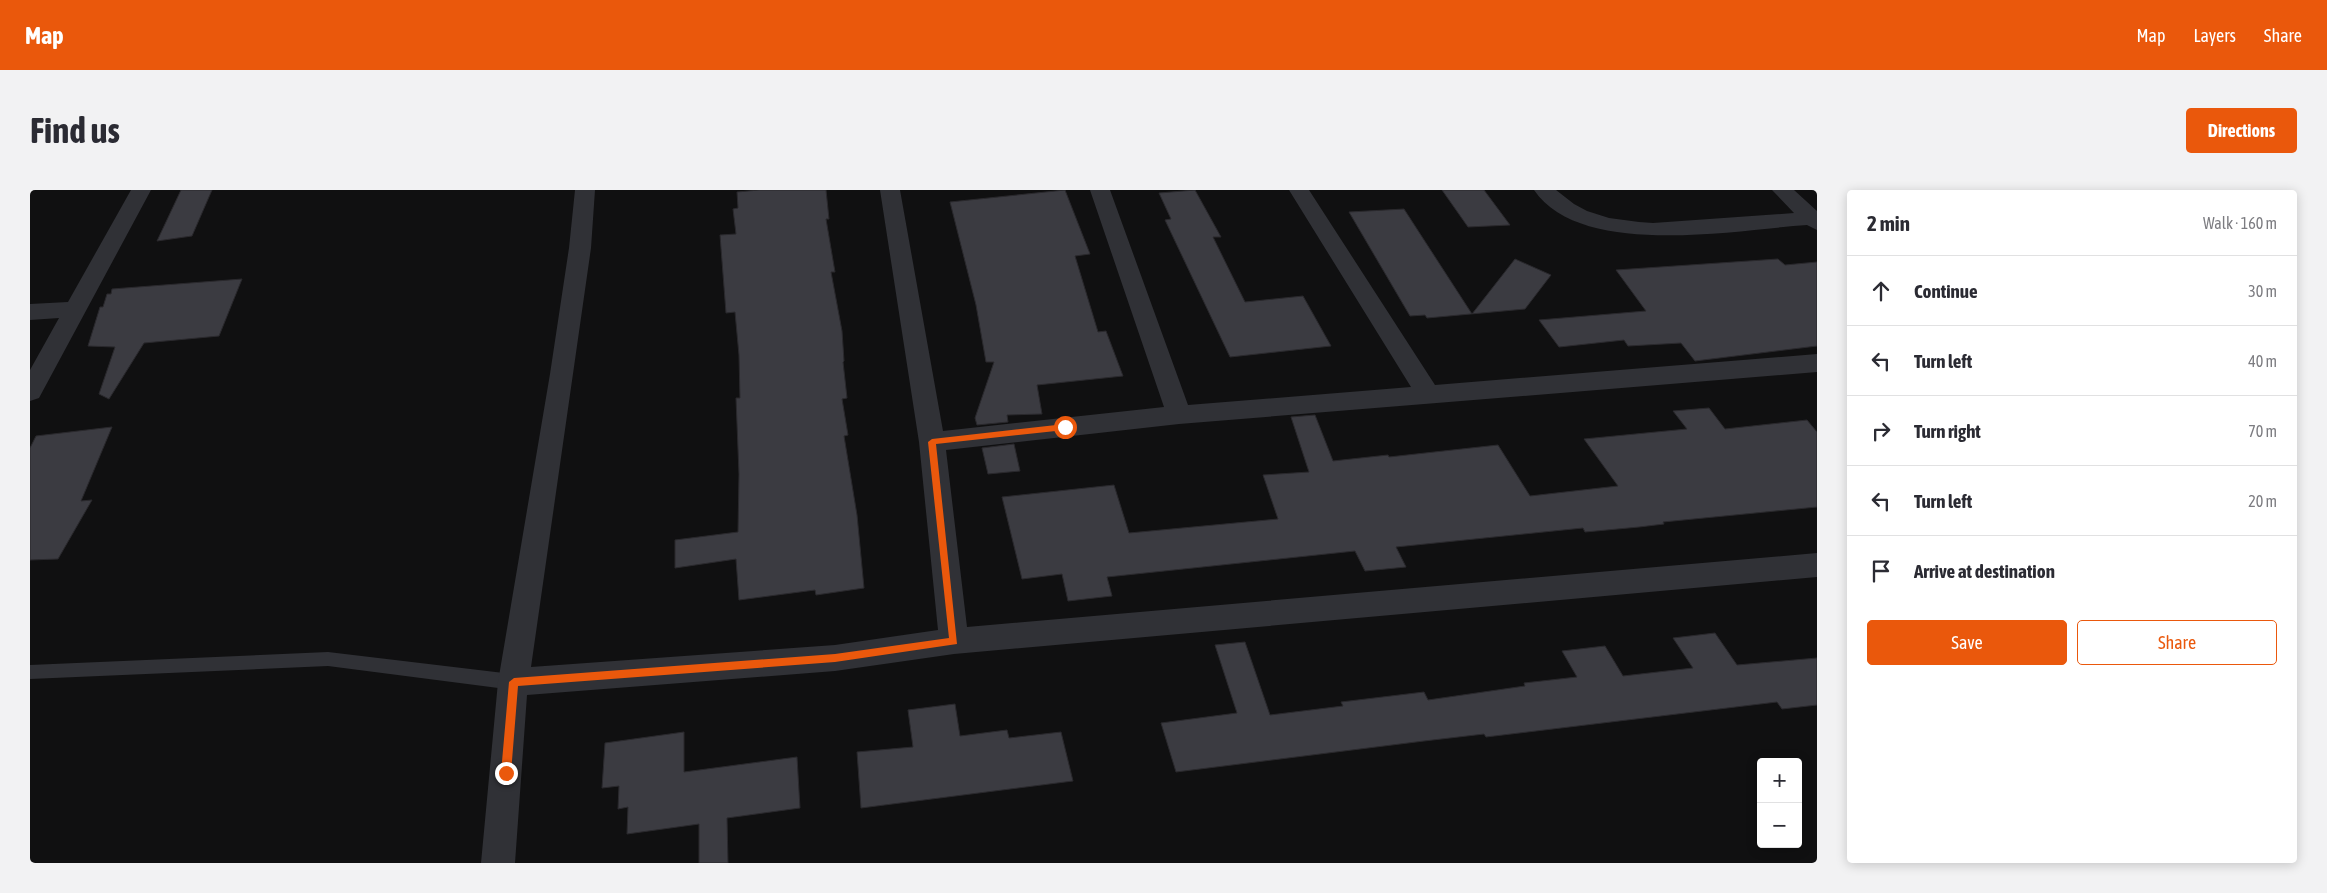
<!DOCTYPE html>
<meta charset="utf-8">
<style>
:root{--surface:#fff;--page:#f2f2f3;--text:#2b2b33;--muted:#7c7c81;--line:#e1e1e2;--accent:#ea580c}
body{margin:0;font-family:"Asap Condensed",sans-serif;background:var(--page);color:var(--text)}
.controls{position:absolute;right:15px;bottom:15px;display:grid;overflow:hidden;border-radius:5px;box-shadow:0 2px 12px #0003}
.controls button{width:45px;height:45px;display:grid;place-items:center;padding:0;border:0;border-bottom:1px solid var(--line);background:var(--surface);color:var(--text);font:25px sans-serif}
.stop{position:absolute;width:15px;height:15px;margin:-11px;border:4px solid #ea580c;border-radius:50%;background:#fff}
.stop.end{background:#ea580c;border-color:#fff;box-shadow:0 1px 5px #0008}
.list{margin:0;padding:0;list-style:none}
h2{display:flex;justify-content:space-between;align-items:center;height:65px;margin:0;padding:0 20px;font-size:21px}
h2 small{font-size:16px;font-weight:400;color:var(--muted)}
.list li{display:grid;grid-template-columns:32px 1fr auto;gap:15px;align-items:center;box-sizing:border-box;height:70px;padding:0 20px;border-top:1px solid var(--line)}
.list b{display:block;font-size:19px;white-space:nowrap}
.list em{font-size:16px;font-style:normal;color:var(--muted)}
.actions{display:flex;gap:10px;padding:15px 20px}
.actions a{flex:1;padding:11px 0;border:1px solid var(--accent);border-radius:5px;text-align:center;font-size:18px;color:var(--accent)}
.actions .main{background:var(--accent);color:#fff}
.icon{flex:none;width:28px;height:28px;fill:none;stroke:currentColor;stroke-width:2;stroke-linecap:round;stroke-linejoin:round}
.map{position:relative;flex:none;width:1787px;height:673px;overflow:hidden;border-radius:5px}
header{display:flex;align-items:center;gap:30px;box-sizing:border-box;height:70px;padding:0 25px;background:var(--accent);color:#fff}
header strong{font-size:24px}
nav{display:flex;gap:28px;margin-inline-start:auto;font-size:18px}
.intro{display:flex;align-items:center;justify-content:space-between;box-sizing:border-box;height:120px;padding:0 30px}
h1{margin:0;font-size:35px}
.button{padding:12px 22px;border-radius:5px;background:var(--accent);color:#fff;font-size:18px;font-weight:700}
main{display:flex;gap:30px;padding:0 30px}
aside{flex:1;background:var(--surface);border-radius:5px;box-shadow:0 2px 12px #0003}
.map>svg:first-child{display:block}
.building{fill:#3b3b41;stroke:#2a292d}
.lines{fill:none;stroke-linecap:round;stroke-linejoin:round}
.service{fill:#303136;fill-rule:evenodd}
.minor{fill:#303136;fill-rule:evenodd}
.route{fill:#ea580c}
</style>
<header>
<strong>Map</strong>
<nav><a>Map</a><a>Layers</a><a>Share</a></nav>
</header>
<div class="intro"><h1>Find us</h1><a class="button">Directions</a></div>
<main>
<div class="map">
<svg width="1787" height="673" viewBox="0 0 1787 673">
<rect width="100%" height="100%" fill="#101011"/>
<path class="building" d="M151,0H182L162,46L127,51Z
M729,0H796L799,29H796L805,82H801L812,141L814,171L813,172L817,208L812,209L818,245L814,246L827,325L834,398L786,405L785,400L709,410L706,369L645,378V350L708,342L709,284L706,208H710L709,165L705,122L696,123L690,45L706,44L703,19L708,18L707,2Z
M1035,0L1060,64L1045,66L1068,142L1076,141L1093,186L1007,195L1012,224L977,225L978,232L947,235L945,228L964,172H956L946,115L920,12Z
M1165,0L1191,47H1183L1215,112L1273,106L1301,156L1200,167L1135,30L1141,29L1129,3Z
M1412,0H1454L1480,35L1438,37Z
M1374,19L1442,124L1485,69L1521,85L1495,119L1397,128L1395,125L1380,126L1319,22Z
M1748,69L1755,75L1787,72V156L1665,171L1651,153L1598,156L1594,150L1529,157L1509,130L1616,121L1586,80Z
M212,89L189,146L114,153L79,209L69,204L85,157L58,156L70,117H73L77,104H81L82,99Z
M1679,218L1695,239L1777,230L1787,242V317L1633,332L1634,334L1609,337L1555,342L1553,338L1366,357L1376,377L1335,381L1325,361L1077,387L1082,406L1038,411L1032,384L992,389L972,307L1084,295L1099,343L1248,329L1233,285L1279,282L1261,227L1285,225L1303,271L1358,265L1359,267L1468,255L1500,306L1588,296L1554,249L1657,239L1643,221Z
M82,237L51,311L62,310L28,369L0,370V258L6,246Z
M984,254L990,281L958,284L952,258Z
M1685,443L1707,475L1787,468V515L1752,519L1747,512L1456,547L1454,544L1394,551L1146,582L1131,533L1207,523L1185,455L1215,452L1240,525L1313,516L1311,512L1394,502L1398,510L1495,496L1494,493L1547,487L1532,461L1575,456L1593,486L1663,478L1643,448Z
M925,514L930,546L977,540L979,548L1031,542L1043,591L831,618L827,562L883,557L878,520Z
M654,542V582L767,567L770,618L697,628L698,673H669V634L597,644L598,617L588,619L589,596L572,598L575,553Z"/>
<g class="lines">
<path class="service" d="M298,462L483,484L489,487L491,492L489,497L483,500L298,476L0,489V475Z"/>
<path class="minor" d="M101,0H121L9,208L0,211V180L29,128L0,130V114L38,112Z
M545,0H565L561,58L501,477L805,455L908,440L889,252L850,0H870L913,241L1134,217L1060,0H1080L1158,215L1381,197L1259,0H1279L1405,195L1787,164V182L1149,234L916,260L937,437L1787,363V387L924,464L805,481L497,505L485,673H451L468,492L520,184L539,58Z
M1504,0H1526L1544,14L1557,21L1579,28L1609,32L1623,33L1764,23L1742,0H1764L1787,21V40L1777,35C1705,40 1551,69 1504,0Z"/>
</g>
<path class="route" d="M1035,234L1039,237L1035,240L906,254L927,454L805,472L488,496L481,583L479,586H472L471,583L479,492L484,488L805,464L919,448L898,252L902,249Z"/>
</svg>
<div class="controls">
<button>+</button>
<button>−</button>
</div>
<div class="stop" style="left:1035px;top:237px"></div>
<div class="stop end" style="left:476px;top:583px"></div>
</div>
<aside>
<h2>2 min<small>Walk · 160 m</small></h2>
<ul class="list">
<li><svg class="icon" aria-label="ahead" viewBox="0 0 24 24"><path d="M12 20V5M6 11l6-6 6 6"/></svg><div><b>Continue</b></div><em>30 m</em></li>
<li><svg class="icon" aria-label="left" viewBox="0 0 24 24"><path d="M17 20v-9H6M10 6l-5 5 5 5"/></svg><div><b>Turn left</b></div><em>40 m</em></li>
<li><svg class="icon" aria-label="right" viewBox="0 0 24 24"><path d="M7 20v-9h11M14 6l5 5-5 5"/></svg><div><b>Turn right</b></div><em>70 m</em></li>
<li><svg class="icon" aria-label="left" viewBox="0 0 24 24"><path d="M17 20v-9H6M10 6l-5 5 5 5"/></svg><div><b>Turn left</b></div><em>20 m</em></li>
<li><svg class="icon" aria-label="arrive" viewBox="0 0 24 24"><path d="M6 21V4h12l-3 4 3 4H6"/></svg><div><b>Arrive at destination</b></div></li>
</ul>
<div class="actions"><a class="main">Save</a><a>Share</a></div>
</aside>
</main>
